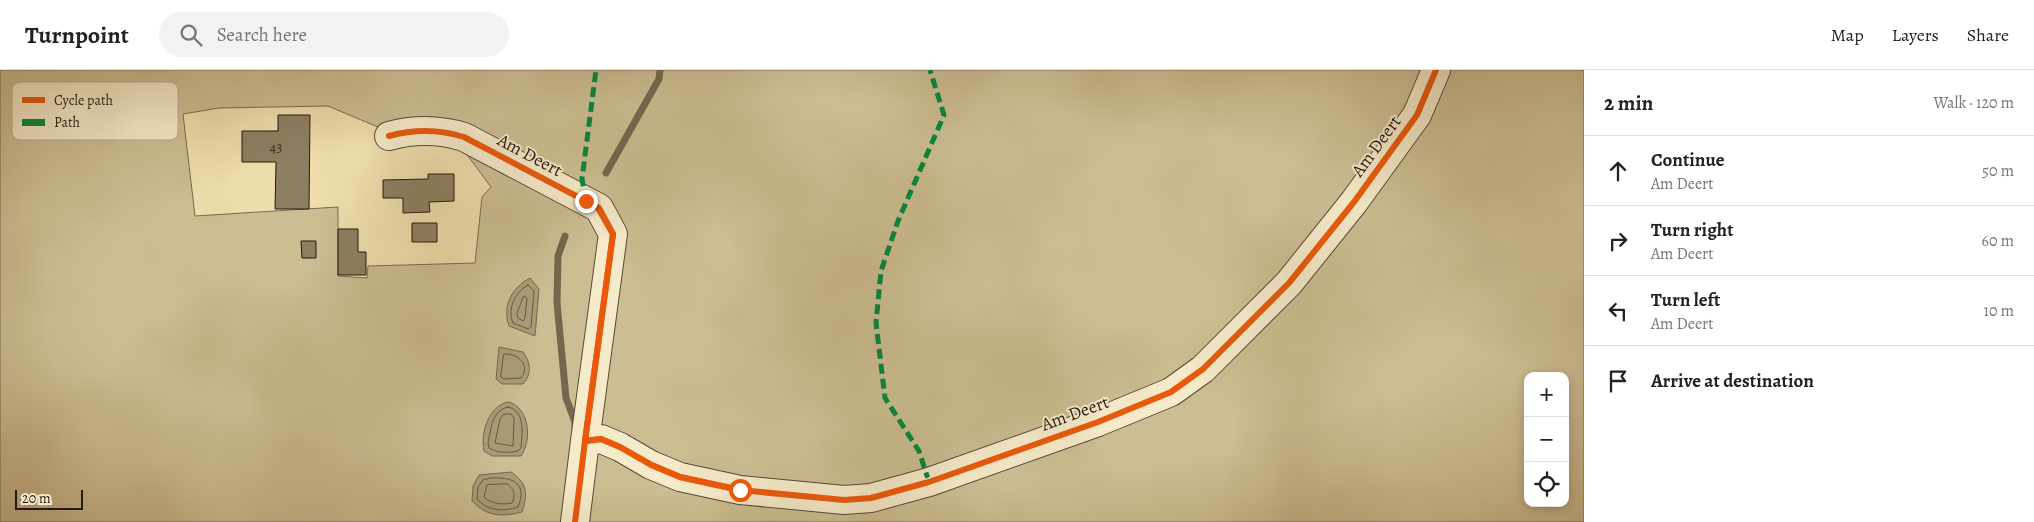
<!DOCTYPE html>
<meta charset="utf-8">
<style>
:root{--surface:#fff;--page:#f2f2f2;--text:#222;--muted:#767676;--line:#e0e0e0}
body{margin:0;font-family:Alegreya,serif;background:var(--page);color:var(--text)}
.controls{position:absolute;right:15px;bottom:15px;display:grid;overflow:hidden;border-radius:10px;box-shadow:0 2px 8px #0003}
.controls button{width:45px;height:45px;display:grid;place-items:center;padding:0;border:0;border-bottom:1px solid var(--line);background:var(--surface);color:var(--text);font:25px sans-serif}
.scale{position:absolute;left:15px;bottom:12px;width:68px;box-sizing:border-box;padding-left:5px;border:2px solid #231911;border-top:0;font-size:14px;line-height:18px;white-space:nowrap;color:#231911;-webkit-text-stroke:4px #f5eac9;paint-order:stroke}
.stop{position:absolute;width:15px;height:15px;margin:-11px;border:4px solid #ea580c;border-radius:50%;background:#fff}
.stop.end{background:#ea580c;border-color:#fff;box-shadow:0 1px 5px #0008}
.list{margin:0;padding:0;list-style:none}
h2{display:flex;justify-content:space-between;align-items:center;height:65px;margin:0;padding:0 20px;font-size:21px}
h2 small{font-size:16px;font-weight:400;color:var(--muted)}
.list li{display:grid;grid-template-columns:32px 1fr auto;gap:15px;align-items:center;box-sizing:border-box;height:70px;padding:0 20px;border-top:1px solid var(--line)}
.list b{display:block;font-size:19px;white-space:nowrap}
.list p{margin:0;font-size:16px;white-space:nowrap;color:var(--muted)}
.list em{font-size:16px;font-style:normal;color:var(--muted)}
.icon{flex:none;width:28px;height:28px;fill:none;stroke:currentColor;stroke-width:2;stroke-linecap:round;stroke-linejoin:round}
.map{position:relative;flex:none;width:1584px;height:452px;overflow:hidden}
header{display:flex;align-items:center;gap:30px;box-sizing:border-box;height:70px;padding:0 25px;background:var(--surface);border-bottom:1px solid var(--line)}
header strong{font-size:24px}
nav{display:flex;gap:28px;margin-inline-start:auto;font-size:18px}
.search{width:350px;height:45px;background:var(--page);display:flex;align-items:center;gap:12px;box-sizing:border-box;padding:0 18px;border-radius:28px;color:var(--muted);font-size:19px}
main{display:flex}
aside{flex:1;background:var(--surface)}
.map>svg:first-child{display:block}
.green{fill:#ccbd92;stroke:#786b52;fill-rule:evenodd}
.water{fill:#aa9b77;stroke:#74674e}
.lines{fill:none;stroke-linecap:round;stroke-linejoin:round}
.shore{stroke:#665a44;stroke-width:1}
.stream{stroke:#74674e;stroke-width:7}
.building{fill:#8d7f62;stroke:#231911}
.minor-casing{stroke:#564a38;stroke-width:30}
.minor{stroke:#f5eac9;stroke-width:28}
.quiet{stroke:#00873e;stroke-width:5;stroke-dasharray:10 5;stroke-linecap:butt}
.cycleway-casing{stroke:#f5eac9;stroke-width:9}
.cycleway{stroke:#e8590c;stroke-width:6}
.route{stroke:#ea580c;stroke-width:6}
.labels{text-anchor:middle;stroke-width:4;stroke-linejoin:round;paint-order:stroke}
.number-label{font-size:15px;fill:#3e3225}
.street-label{font-size:18px;fill:#231911;stroke:#f5eac9}
.key{fill:#f5eac9;stroke:#b6ab92;stroke-width:1}
.key-label{font-size:14px;fill:#231911}
</style>
<header>
<strong>Turnpoint</strong>
<div class="search"><svg class="icon" aria-label="search" viewBox="0 0 24 24"><circle cx="10" cy="10" r="6"/><path d="M15 15l6 6"/></svg>Search here</div>
<nav><a>Map</a><a>Layers</a><a>Share</a></nav>
</header>
<main>
<div class="map">
<svg width="1584" height="452" viewBox="0 0 1584 452">
<rect width="100%" height="100%" fill="#efdeac"/>
<filter id="stains"><feTurbulence type="fractalNoise" baseFrequency=".004" numOctaves="4"/><feColorMatrix values="0 0 0 0 .2 0 0 0 0 .09 0 0 0 0 .02 0 0 0 .5 -.17"/></filter>
<radialGradient id="worn" r=".72"><stop offset=".6" stop-color="#630" stop-opacity="0"/><stop offset="1" stop-color="#630" stop-opacity=".3"/></radialGradient>
<path class="green" d="M0,0H1584V452H0ZM328,36L385,60L470,64L465,82L491,117L482,127L475,193L368,196L367,208L338,206V137L195,146L183,44L219,38ZM1528,306H1565V433H1528Z"/>
<path class="water" d="M530,208L539,219L535,266L509,256C502,235 512,218 530,208Z
M499,277L523,282C531,293 532,304 523,314H502L496,309Z
M508,332C530,337 532,371 521,386H492L484,381C480,363 489,336 508,332Z
M511,402C528,414 528,423 522,442C502,447 487,447 472,431L473,416L479,405Z"/>
<g class="lines">
<path class="shore" d="M528,215L534,221L531,257L528,259L513,253C507,239 515,222 528,215Z
M524,226L527,228L525,248L523,251L518,248L517,244Z
M504,284C518,283 531,295 521,308L504,309L501,307Z
M508,337C526,341 522,363 521,378L518,381C509,383 497,383 489,378L488,373C491,359 492,340 508,337Z
M504,344H511L514,348L513,376L495,373L500,349Z
M491,408C512,407 528,412 518,437C504,442 487,441 477,429L478,417L483,410Z
M507,414C514,418 516,425 512,433C503,435 491,434 484,427L487,415Z"/>
<path class="stream" d="M606,103L659,9L660,0
M565,166L558,186L557,233L566,328L575,352V358"/>
</g>
<path class="building" d="M278,45H310L309,139H275L276,92H242V61H278Z
M428,104H454V131L429,132L430,142L403,143V128H383V110L428,109Z
M412,153H437V172H412Z
M338,159H358V182H366V205H338Z
M301,171H316V188H302Z"/>
<g class="lines">
<defs>
<path id="minor" d="M389,66C415,59 438,59 464,67L599,138L613,164L585,371
M575,452L585,371L601,369L620,377L651,395L680,407L740,420L844,430L871,428L929,412L1098,352L1171,322L1203,299L1289,213L1354,132L1417,45L1436,0"/>
</defs>
<use href="#minor" class="minor-casing"/>
<use href="#minor" class="minor"/>
<path class="quiet" d="M586,131L582,109L596,0
M929,412L919,381L885,328L876,253L881,201L898,151L944,45L930,0"/>
<defs>
<path id="cycleway" d="M389,66C415,59 438,59 464,67L599,138L613,164L585,371
M575,452L585,371L601,369L620,377L651,395L680,407L740,420L844,430L871,428L929,412L1098,352L1171,322L1203,299L1289,213L1354,132L1417,45L1436,0"/>
</defs>
<use href="#cycleway" class="cycleway-casing"/>
<use href="#cycleway" class="cycleway"/>
</g>
<g class="lines">
<path class="route" d="M586,131L598,138L613,164L585,371L601,369L620,377L652,395L680,407L740,420"/>
</g>
<g class="labels">
<g class="number-label">
<text x="276" y="82">43</text>
</g>
<g class="street-label">
<text transform="translate(1376 76) rotate(-54)" y="6">Am Deert</text>
<text transform="translate(530 85) rotate(28)" y="6">Am Deert</text>
<text transform="translate(1075 343) rotate(-20)" y="6">Am Deert</text>
</g>
</g>
<rect x="12" y="12" width="166" height="58" rx="8" class="key"/>
<rect x="22" y="27" width="23" height="6" fill="#e8590c"/>
<rect x="22" y="49" width="23" height="7" fill="#00873e"/>
<g class="key-label">
<text x="54" y="35">Cycle path</text>
<text x="54" y="57">Path</text>
</g>
<rect width="100%" height="100%" filter="url(#stains)"/>
<rect width="100%" height="100%" fill="url(#worn)"/>
</svg>
<div class="controls">
<button>+</button>
<button>−</button>
<button><svg class="icon" aria-label="locate" viewBox="0 0 24 24"><circle cx="12" cy="12" r="6"/><path d="M12 2v4M12 18v4M2 12h4M18 12h4"/></svg></button>
</div>
<div class="scale">20 m</div>
<div class="stop" style="left:740px;top:420px"></div>
<div class="stop end" style="left:586px;top:131px"></div>
</div>
<aside>
<h2>2 min<small>Walk · 120 m</small></h2>
<ul class="list">
<li><svg class="icon" aria-label="ahead" viewBox="0 0 24 24"><path d="M12 20V5M6 11l6-6 6 6"/></svg><div><b>Continue</b><p>Am Deert</p></div><em>50 m</em></li>
<li><svg class="icon" aria-label="right" viewBox="0 0 24 24"><path d="M7 20v-9h11M14 6l5 5-5 5"/></svg><div><b>Turn right</b><p>Am Deert</p></div><em>60 m</em></li>
<li><svg class="icon" aria-label="left" viewBox="0 0 24 24"><path d="M17 20v-9H6M10 6l-5 5 5 5"/></svg><div><b>Turn left</b><p>Am Deert</p></div><em>10 m</em></li>
<li><svg class="icon" aria-label="arrive" viewBox="0 0 24 24"><path d="M6 21V4h12l-3 4 3 4H6"/></svg><div><b>Arrive at destination</b></div></li>
</ul>
</aside>
</main>
